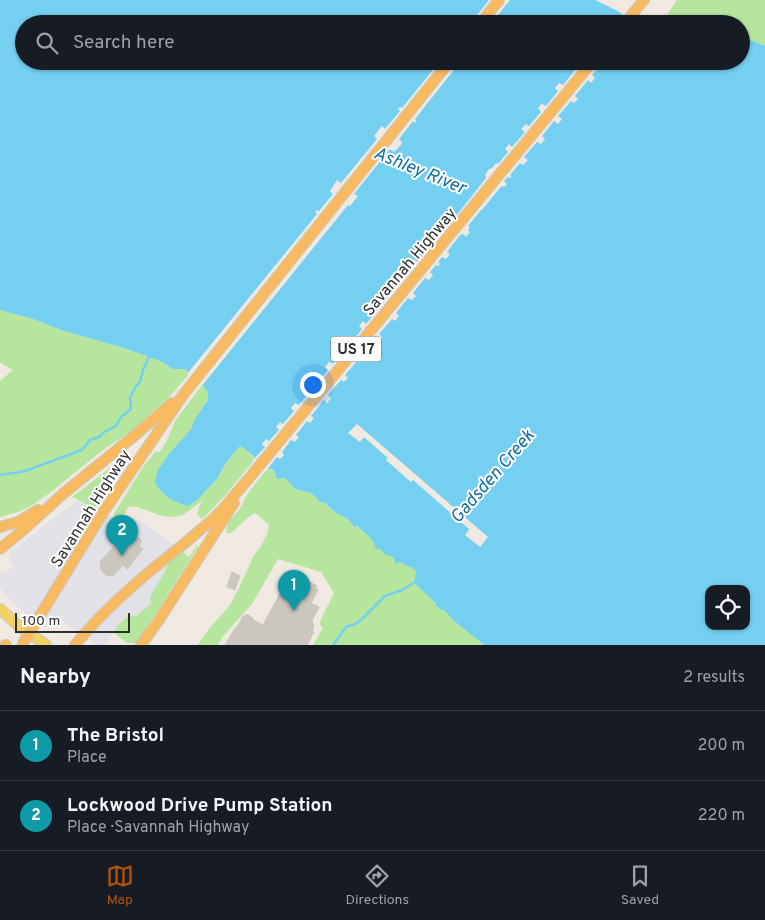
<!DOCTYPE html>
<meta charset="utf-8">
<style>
:root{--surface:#171b24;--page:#242831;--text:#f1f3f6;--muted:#9ea1a6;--line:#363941;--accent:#b45309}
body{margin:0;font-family:Overpass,sans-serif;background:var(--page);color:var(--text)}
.controls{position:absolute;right:15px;bottom:15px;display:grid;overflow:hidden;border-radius:10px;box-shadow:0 1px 4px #0004}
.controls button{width:45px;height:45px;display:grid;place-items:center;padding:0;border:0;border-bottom:1px solid var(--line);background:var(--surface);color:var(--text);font:25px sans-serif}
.scale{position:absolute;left:15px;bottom:12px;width:115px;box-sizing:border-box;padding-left:5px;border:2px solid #2e2e2e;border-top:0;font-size:14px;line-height:18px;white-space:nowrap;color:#2e2e2e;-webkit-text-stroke:4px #fff;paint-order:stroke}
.you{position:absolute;left:312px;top:384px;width:18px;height:18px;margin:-12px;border:4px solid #fff;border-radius:50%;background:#1a73e8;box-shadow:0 0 0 8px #1a73e833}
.badge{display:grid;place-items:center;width:32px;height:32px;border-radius:50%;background:var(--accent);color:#fff;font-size:16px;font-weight:700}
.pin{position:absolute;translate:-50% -41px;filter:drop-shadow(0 1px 2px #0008)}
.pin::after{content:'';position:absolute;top:26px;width:18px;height:15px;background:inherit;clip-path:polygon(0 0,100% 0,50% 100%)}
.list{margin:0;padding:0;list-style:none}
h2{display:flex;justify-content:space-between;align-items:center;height:65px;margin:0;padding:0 20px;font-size:21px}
h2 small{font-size:16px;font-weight:400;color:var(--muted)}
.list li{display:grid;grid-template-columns:32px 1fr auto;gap:15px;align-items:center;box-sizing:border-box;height:70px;padding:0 20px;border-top:1px solid var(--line)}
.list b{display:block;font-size:19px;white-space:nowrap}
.list p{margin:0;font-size:16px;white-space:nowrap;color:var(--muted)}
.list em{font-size:16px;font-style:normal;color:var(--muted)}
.icon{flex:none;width:28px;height:28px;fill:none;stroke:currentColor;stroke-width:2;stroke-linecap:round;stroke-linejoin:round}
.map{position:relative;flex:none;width:765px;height:645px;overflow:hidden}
.search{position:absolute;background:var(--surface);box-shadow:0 1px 4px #0004;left:15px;right:15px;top:15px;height:55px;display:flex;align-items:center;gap:12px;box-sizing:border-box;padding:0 18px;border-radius:28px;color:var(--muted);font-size:19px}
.sheet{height:205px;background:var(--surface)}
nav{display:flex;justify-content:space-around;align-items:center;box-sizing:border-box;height:70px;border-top:1px solid var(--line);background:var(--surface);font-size:14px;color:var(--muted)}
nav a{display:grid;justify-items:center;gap:2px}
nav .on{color:var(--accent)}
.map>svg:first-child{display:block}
.industrial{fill:#e3e1e8}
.green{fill:#b6e59e}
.water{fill:#75cff0;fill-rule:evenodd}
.pier{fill:#efe9e1}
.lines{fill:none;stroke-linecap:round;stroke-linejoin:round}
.stream{stroke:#75cff0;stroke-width:2.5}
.building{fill:#cbc7bf;stroke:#cbc5ba}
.primary-casing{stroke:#c9c9c9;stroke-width:12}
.trunk-casing{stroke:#c9c9c9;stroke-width:12}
.primary{stroke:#f2d163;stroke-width:10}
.trunk{stroke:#f8ba60;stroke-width:10}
.trunk-bridge-casing{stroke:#c9c9c9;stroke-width:12;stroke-linecap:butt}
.trunk-bridge{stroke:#f8ba60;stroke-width:10}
.labels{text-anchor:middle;stroke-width:4;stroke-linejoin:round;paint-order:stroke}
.shield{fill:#fff;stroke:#6d6d6d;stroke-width:1}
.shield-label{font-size:15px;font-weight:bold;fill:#2e2e2e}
.street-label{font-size:16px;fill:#2e2e2e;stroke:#fff}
.water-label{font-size:18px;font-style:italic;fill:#0d6fa3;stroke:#fff}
</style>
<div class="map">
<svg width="765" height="645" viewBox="0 0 765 645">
<rect width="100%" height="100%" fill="#efe9e1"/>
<path class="industrial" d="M78,500L113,517L140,520L173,544L165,571L150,597L151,604L135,617L128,615L118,625L105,645H97L58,618L45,628L27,616L0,588V572L4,575L13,567L9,562V553Z"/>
<path class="green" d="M677,0H765V46L741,36V24H661Z
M0,310L33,319L61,330L124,348L160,361L173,369H185L190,373L170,396L133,430L103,450L47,495L31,506L21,511L0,517V381L13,370L0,363Z
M202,385L207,390L208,400L195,419L191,429L181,441L162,493L178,503L205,492L217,479L225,464L240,446L245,449L255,459L223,498L202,519L197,515L199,507L202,501L183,515L171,517L162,516L137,507H131L129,506L122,518L113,517L115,512L143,467L155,452H160L166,442L175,421Z
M124,457L128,460L95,508L72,497Z
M267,469C273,470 276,472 277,478L278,479L285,478L295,489L311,493L320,502L326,503C328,506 332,510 334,512C342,517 350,518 354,527L356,526L373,539L375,544L383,552L393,557L396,563L400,562L412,566L416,571L414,583L443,609L453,620L484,645H313L323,628L320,625V621L334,593L321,572L278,559L252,604L223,636L218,645H198L209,629L230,605L238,590L254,555L261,546L268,532L269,526L267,523L255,513C246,517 239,527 231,533H226L228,522L239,510L248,493Z
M173,544L189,557L197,545L198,547L139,640L135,643H127L113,632L118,625L129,615L135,617L151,604L150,597L165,571Z"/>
<path class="water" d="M0,0H595L618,11L634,24H24V61H741V36L765,46V645H484L453,620L443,609L441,610L436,606V603L414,583L416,571L412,567L406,566L400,562L396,564L393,557L388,555H386L380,549H376L372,539L357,526L354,527C348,516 343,518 335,512C332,510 328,506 326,503L320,502L311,493L295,489L285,478L278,479L276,478V475L273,470L261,466L253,456L245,449L240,446L225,464L217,479L197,500L189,506C173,502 164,497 155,483L158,470L169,454L191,429L195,419L208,400L207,390L185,369H173L160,361L124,348L61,330L33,319L0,310ZM709,589H746V626H709Z"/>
<path class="pier" d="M489,0H510L491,24H470Z
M440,61H461L415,119L416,121L415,123L413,121L399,139L402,142L401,145L394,152L390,149L354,194L358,196L350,206L348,205L201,387L187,374L317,214L315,212L317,210L319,211L333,194L330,191L337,180L341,183L377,139L374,136L382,126L385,129L400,111L398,109L400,107L402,108Z
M583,61H603L592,75L595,78L591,83L588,80L575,96L578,99L574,103L571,101L558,116L562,119L558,124L554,121L542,136L545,139L541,144L537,142L524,157L528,160L523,165L520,163L510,175L512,176L510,178L508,177L504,181L507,184L504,187L502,186L499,189L482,210H481L468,226L470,227L468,230L470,232L466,237L463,234L460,235L447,252L450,254L446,259L442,257L438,262L440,264L438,266L436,265L430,272L433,275L429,280L425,278L413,293L416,296L412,300L408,298L396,313L399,316L395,321L392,319L379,334L382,337L378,341L374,339L362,354L365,357L361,362L358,360L345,375L348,378L344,382L341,380L328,395L331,398L327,403L324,400L311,416L314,418L310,423L307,421L296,435L299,437L295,442L291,440L282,452L284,455L280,459L277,457L266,471L259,468L253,460L265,447L262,444L266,439L269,441L279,430L276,427L280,422L283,424L294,411L291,408L295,403L299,405L311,390L308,387L312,383L316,385L328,370L325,367L329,362L333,364L345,349L342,346L346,341L350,344L362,329L359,326L363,321L366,324L379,308L376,305L380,300L383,303L396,288L393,285L397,280L400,282L413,267L410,264L414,259L417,262L423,254L422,253L423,251L425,252L430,247L427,244L431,239L434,241L445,228L443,227L447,222V220L452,215L455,217L475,192L486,178L485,175L489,169L492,168L496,163L498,164L508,152L505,149L509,144L512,147L525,132L521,129L526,124L529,126L541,112L538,108L542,104L546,106L558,91L555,88L559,83L563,85L575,70L572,67L576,63L579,65Z
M357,424L488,537L480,547L465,535L469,530V529L413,480L411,482L386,460L388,458L365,438H363L360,442L348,433Z"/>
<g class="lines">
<path class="stream" d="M0,475L25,471L82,450L90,440L99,437L104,432L116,426L121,417L131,409L130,398L136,386L140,382L143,370L149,357
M333,645L346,627L355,624L361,620L385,596L402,590L417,581"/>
</g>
<path class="building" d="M120,529L124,533L128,529L142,541L139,546L143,549L127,569L123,565L114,575L109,576L106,575L101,570L100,562L116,544L111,539Z
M289,571L317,586L316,589L318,590L311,603L319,607L312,621L314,627L312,631L314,632L307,645H225L235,628L236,629L243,616H245L247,614L253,618L252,619L263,625L283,588L280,587L284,579L283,578L285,572L287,573Z
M232,572L240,576L235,590L227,587Z"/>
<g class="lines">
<defs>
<path id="primary" d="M0,609L20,627L46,645"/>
<path id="trunk" d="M480,24L499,0
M624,24L644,0
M104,511L183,395L450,61
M0,527L18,522L38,510
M0,549L22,531L64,493L139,432L172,403
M5,645H6
M75,645C97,618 123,594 149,572C173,552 198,534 220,512C230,501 240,489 250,477L593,61
M141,645L157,623L234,503"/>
</defs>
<use href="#primary" class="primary-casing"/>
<use href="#trunk" class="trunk-casing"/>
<use href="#primary" class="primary"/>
<use href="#trunk" class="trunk"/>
<defs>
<path id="trunk-bridge" d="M22,645L104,511"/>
</defs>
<use href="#trunk-bridge" class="trunk-bridge-casing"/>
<use href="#trunk-bridge" class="trunk-bridge"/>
</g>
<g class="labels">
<rect class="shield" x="331" y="336.5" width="50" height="25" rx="4"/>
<g class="shield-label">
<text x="356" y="354">US 17</text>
</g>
<g class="street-label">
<text transform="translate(409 261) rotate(-50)" y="6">Savannah Highway</text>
<text transform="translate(90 508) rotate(-58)" y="6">Savannah Highway</text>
</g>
<g class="water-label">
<text transform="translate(420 170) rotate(22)" y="6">Ashley River</text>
<text transform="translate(492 476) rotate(-49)" y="6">Gadsden Creek</text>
</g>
</g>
</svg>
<div class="controls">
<button><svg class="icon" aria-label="locate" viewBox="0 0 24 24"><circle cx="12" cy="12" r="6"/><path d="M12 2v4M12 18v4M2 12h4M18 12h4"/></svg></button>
</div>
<div class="scale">100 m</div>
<div class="you"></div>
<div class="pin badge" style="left:294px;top:611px;background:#0f9aa8">1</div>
<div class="pin badge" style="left:122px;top:556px;background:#0f9aa8">2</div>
<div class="search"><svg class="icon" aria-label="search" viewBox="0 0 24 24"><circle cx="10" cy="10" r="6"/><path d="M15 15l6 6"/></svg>Search here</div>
</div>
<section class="sheet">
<h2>Nearby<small>2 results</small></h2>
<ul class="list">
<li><span class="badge" style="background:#0f9aa8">1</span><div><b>The Bristol</b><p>Place</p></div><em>200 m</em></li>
<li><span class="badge" style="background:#0f9aa8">2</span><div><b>Lockwood Drive Pump Station</b><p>Place · Savannah Highway</p></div><em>220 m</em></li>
</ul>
</section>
<nav>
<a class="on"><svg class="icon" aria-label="map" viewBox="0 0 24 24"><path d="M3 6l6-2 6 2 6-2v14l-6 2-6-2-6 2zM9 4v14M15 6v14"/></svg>Map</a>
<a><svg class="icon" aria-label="directions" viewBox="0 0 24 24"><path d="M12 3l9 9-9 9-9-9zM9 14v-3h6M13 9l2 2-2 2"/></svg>Directions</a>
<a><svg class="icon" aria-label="saved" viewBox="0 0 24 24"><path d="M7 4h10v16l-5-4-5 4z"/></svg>Saved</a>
</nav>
